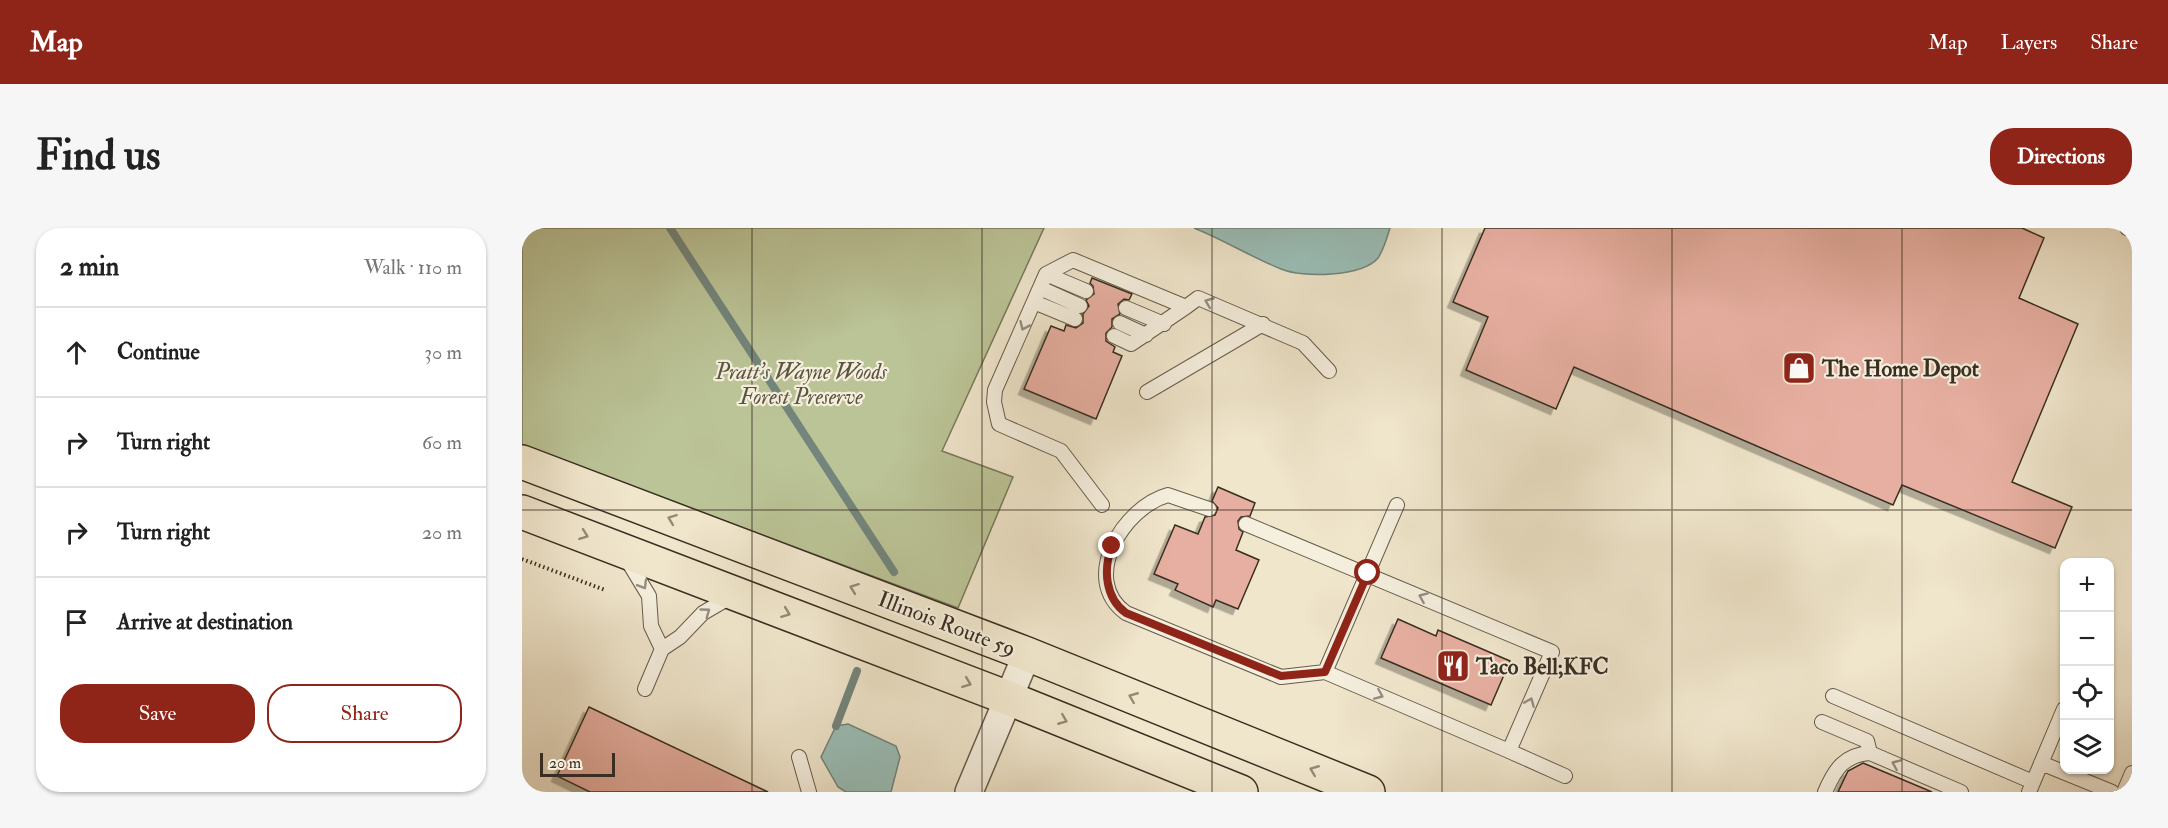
<!DOCTYPE html>
<meta charset="utf-8">
<style>
:root{--surface:#fff;--page:#f6f6f6;--text:#222;--muted:#767676;--line:#e0e0e0;--accent:#8f2418}
body{margin:0;font-family:"IM FELL Double Pica",serif;background:var(--page);color:var(--text)}
.controls{position:absolute;right:18px;bottom:18px;display:grid;overflow:hidden;border-radius:12px;box-shadow:0 2px 4px #0004}
.controls button{width:54px;height:54px;display:grid;place-items:center;padding:0;border:0;border-bottom:2px solid var(--line);background:var(--surface);color:var(--text);font:30px sans-serif}
.scale{position:absolute;left:18px;bottom:15px;width:75px;box-sizing:border-box;padding-left:6px;border:3px solid #392e21;border-top:0;font-size:16px;line-height:21px;white-space:nowrap;color:#392e21;-webkit-text-stroke:4px #f5efde;paint-order:stroke}
.stop{position:absolute;width:18px;height:18px;margin:-14px;border:4px solid #8f2418;border-radius:50%;background:#fff}
.stop.end{background:#8f2418;border-color:#fff;box-shadow:0 2px 6px #0008}
.list{margin:0;padding:0;list-style:none}
h2{display:flex;justify-content:space-between;align-items:center;height:78px;margin:0;padding:0 24px;font-size:26px}
h2 small{font-size:20px;font-weight:400;color:var(--muted)}
.list li{display:grid;grid-template-columns:39px 1fr auto;gap:18px;align-items:center;box-sizing:border-box;height:90px;padding:0 24px;border-top:2px solid var(--line)}
.list b{display:block;font-size:22px;white-space:nowrap}
.list em{font-size:20px;font-style:normal;color:var(--muted)}
.actions{display:flex;gap:12px;padding:18px 24px}
.actions a{flex:1;padding:14px 0;border:2px solid var(--accent);border-radius:24px;text-align:center;font-size:21px;color:var(--accent)}
.actions .main{background:var(--accent);color:#fff}
.icon{flex:none;width:33px;height:33px;fill:none;stroke:currentColor;stroke-width:2;stroke-linecap:round;stroke-linejoin:round}
.map{position:relative;flex:none;width:1610px;height:564px;overflow:hidden;border-radius:24px}
header{display:flex;align-items:center;gap:36px;box-sizing:border-box;height:84px;padding:0 30px;background:var(--accent);color:#fff}
header strong{font-size:28px}
nav{display:flex;gap:33px;margin-inline-start:auto;font-size:21px}
.intro{display:flex;align-items:center;justify-content:space-between;box-sizing:border-box;height:144px;padding:0 36px}
h1{margin:0;font-size:42px}
.button{padding:15px 27px;border-radius:24px;background:var(--accent);color:#fff;font-size:21px;font-weight:700}
main{display:flex;gap:36px;padding:0 36px}
aside{flex:1;background:var(--surface);border-radius:24px;box-shadow:0 2px 4px #0004}
.map>svg:first-child{display:block}
.green{fill:#bbc497;stroke:#7a795c;stroke-width:1.5}
.water{fill:#9abfb8;stroke:#73857c;stroke-width:1.5}
.lines{fill:none;stroke-linecap:round;stroke-linejoin:round}
.stream{stroke:#73857c;stroke-width:8}
.building{fill:#e7afa1;stroke:#392e21;stroke-width:1.5;filter:url(#shadow)}
.lane-casing{stroke:#675c4c;stroke-width:16}
.street-casing{stroke:#675c4c;stroke-width:30}
.primary-casing{stroke:#392e21;stroke-width:36}
.path{stroke:#392e21;stroke-width:4;stroke-dasharray:1.5 3;stroke-linecap:butt}
.lane{stroke:#f5efde;stroke-width:14}
.street{stroke:#f5efde;stroke-width:27}
.primary{stroke:#f0e6cc;stroke-width:33}
.oneway{stroke:#978e80}
.oneway2{stroke:#948a76}
.route{stroke:#8f2418;stroke-width:8}
.grid{fill:none;stroke:#392e21;stroke-width:1.5;stroke-opacity:0.55}
.labels{text-anchor:middle;stroke-width:4.5;stroke-linejoin:round;paint-order:stroke}
.poi-label{font-size:22px;font-weight:bold;fill:#392e21;stroke:#f5efde;text-anchor:start}
.park-label{font-size:22px;font-style:italic;fill:#5a543e;stroke:#f5efde}
.street-label{font-size:22px;fill:#392e21;stroke:#f5efde}
</style>
<header>
<strong>Map</strong>
<nav><a>Map</a><a>Layers</a><a>Share</a></nav>
</header>
<div class="intro"><h1>Find us</h1><a class="button">Directions</a></div>
<main>
<aside>
<h2>2 min<small>Walk · 110 m</small></h2>
<ul class="list">
<li><svg class="icon" aria-label="ahead" viewBox="0 0 24 24"><path d="M12 20V5M6 11l6-6 6 6"/></svg><div><b>Continue</b></div><em>30 m</em></li>
<li><svg class="icon" aria-label="right" viewBox="0 0 24 24"><path d="M7 20v-9h11M14 6l5 5-5 5"/></svg><div><b>Turn right</b></div><em>60 m</em></li>
<li><svg class="icon" aria-label="right" viewBox="0 0 24 24"><path d="M7 20v-9h11M14 6l5 5-5 5"/></svg><div><b>Turn right</b></div><em>20 m</em></li>
<li><svg class="icon" aria-label="arrive" viewBox="0 0 24 24"><path d="M6 21V4h12l-3 4 3 4H6"/></svg><div><b>Arrive at destination</b></div></li>
</ul>
<div class="actions"><a class="main">Save</a><a>Share</a></div>
</aside>
<div class="map">
<svg width="1610" height="564" viewBox="0 0 1610 564">
<defs>
<filter id="shadow"><feDropShadow dx="-5.5" dy="5.5" stdDeviation="0" flood-color="#0004"/></filter>
</defs>
<rect width="100%" height="100%" fill="#f0e6cc"/>
<filter id="stains"><feTurbulence type="fractalNoise" baseFrequency=".00333" numOctaves="4"/><feColorMatrix values="0 0 0 0 .2 0 0 0 0 .09 0 0 0 0 .02 0 0 0 .5 -.17"/></filter>
<radialGradient id="worn" r=".72"><stop offset=".6" stop-color="#630" stop-opacity="0"/><stop offset="1" stop-color="#630" stop-opacity=".3"/></radialGradient>
<path class="green" d="M0,0H522L420,223L491,249L436,380L0,217Z"/>
<path class="water" d="M672,0H868C865,10 862,21 856,30C840,49 780,50 759,41C729,29 702,12 672,0Z
M326,496L374,518L378,529L369,564H324L316,559L299,529L314,498Z"/>
<g class="lines">
<path class="stream" d="M148,0L372,344
M314,498L335,443"/>
</g>
<path class="building" d="M963,0H1500L1522,10L1497,70L1556,96L1490,254L1550,279L1533,320L1380,257L1371,277L1052,139L1034,181L944,142L966,89L931,74Z
M570,50L610,66L607,72L602,71L596,76L598,86L590,91V99L584,105V113L593,119L591,124L600,128L574,191L502,161L529,98L542,103L544,97L554,100L561,95V86L567,78L564,72L572,66L571,58L568,55Z
M696,259L733,275L728,288L719,289L716,293L717,301L721,304L714,322L737,332L716,381L694,372L691,379L653,362L656,356L632,346L653,297L676,306L683,289L693,287L696,280L690,273Z
M876,391L914,408L916,402L988,433L969,477L859,430Z
M67,479L246,564H68L35,548Z
M1341,535L1410,564H1316L1326,543Z"/>
<g class="lines">
<defs>
<path id="lane" d="M1605,0L1610,2
M524,46L564,63
M518,60L558,78
M512,74L553,91
M604,80L642,96
M598,95L624,107
M592,108L609,116L664,79
M625,164L741,96
M580,277L539,223L477,196L472,174L473,162L524,46L551,32L664,79L676,70L781,115L807,143
M687,281L646,267C602,279 557,351 604,385L759,449L803,444L987,523L1030,424L724,296
M104,330L127,368L129,398L140,421
M803,444L875,277
M123,461L140,421L158,409L181,385L210,368
M1311,468L1511,554
M1300,494L1345,513L1348,525
M987,523L1043,548
M277,529L287,564
M1519,535L1590,564
M1303,564C1313,541 1322,527 1348,525L1439,564
M1507,564L1542,481
M1602,564L1610,545"/>
<path id="street" d="M447,564L505,426"/>
<path id="primary" d="M0,234L505,426L846,564
M0,284L486,470L719,564"/>
</defs>
<use href="#lane" class="lane-casing"/>
<use href="#street" class="street-casing"/>
<use href="#primary" class="primary-casing"/>
<path class="path" d="M0,331L83,362"/>
<use href="#lane" class="lane"/>
<use href="#street" class="street"/>
<use href="#primary" class="primary"/>
</g>
<defs><path id="oneway-chevron" d="M-2-3.5L2.5 0L-2 3.5" fill="none" stroke-width="1.6" stroke-linecap="round" stroke-linejoin="round" transform="scale(1.5)"/></defs>
<g class="oneway">
<use href="#oneway-chevron" transform="translate(687 74) rotate(-158)"/>
<use href="#oneway-chevron" transform="translate(502 98) rotate(114)"/>
<use href="#oneway-chevron" transform="translate(121 357) rotate(59)"/>
<use href="#oneway-chevron" transform="translate(901 369) rotate(-157)"/>
<use href="#oneway-chevron" transform="translate(184 384) rotate(-36)"/>
<use href="#oneway-chevron" transform="translate(857 467) rotate(23)"/>
<use href="#oneway-chevron" transform="translate(1008 474) rotate(-67)"/>
<use href="#oneway-chevron" transform="translate(1374 536) rotate(-157)"/>
</g>
<g class="oneway2">
<use href="#oneway-chevron" transform="translate(150 291) rotate(-159)"/>
<use href="#oneway-chevron" transform="translate(62 307) rotate(20)"/>
<use href="#oneway-chevron" transform="translate(332 360) rotate(-159)"/>
<use href="#oneway-chevron" transform="translate(264 385) rotate(21)"/>
<use href="#oneway-chevron" transform="translate(445 455) rotate(21)"/>
<use href="#oneway-chevron" transform="translate(611 469) rotate(-158)"/>
<use href="#oneway-chevron" transform="translate(541 492) rotate(22)"/>
<use href="#oneway-chevron" transform="translate(792 542) rotate(-158)"/>
</g>
<g class="lines">
<path class="route" d="M590,318C581,341 583,370 604,385L759,448L803,444L846,345"/>
</g>
<path class="grid" d="M230,0V564M460,0V564M690,0V564M920,0V564M1150,0V564M1380,0V564M0,282H1610"/>
<defs>
<symbol id="shop-square" viewBox="-11 -11 22 22"><rect x="-9" y="-9" width="18" height="18" rx="4" fill="#8f2418" stroke="#f5efde"/><path d="M-5-2.5h2.3a2.7 3.5 0 0 1 5.4 0H5L5.5 6h-11ZM-1.5-2.5h3a1.5 2.3 0 0 0-3 0Z" fill="#fff"/></symbol>
<symbol id="restaurant-square" viewBox="-11 -11 22 22"><rect x="-9" y="-9" width="18" height="18" rx="4" fill="#8f2418" stroke="#f5efde"/><path d="M-5-6h1v4h1v-4h1v4h1v-4h1v5L-1.5 .5V6h-2V.5L-5-1ZM5-6V6H3V1.5H1.5Q1.5-4 5-6Z" fill="#fff"/></symbol>
</defs>
<g fill-rule="evenodd">
<use href="#shop-square" x="1258" y="121" width="38" height="38"/>
<use href="#restaurant-square" x="912" y="419" width="38" height="38"/>
</g>
<g class="labels">
<g class="poi-label">
<text x="1300" y="148">The Home Depot</text>
<text x="954" y="446">Taco Bell;KFC</text>
</g>
<g class="park-label">
<text x="279" y="151">Pratt’s Wayne Woods<tspan x="279" dy="25">Forest Preserve</tspan></text>
</g>
<g class="street-label">
<text transform="translate(425 395) rotate(21)" y="8">Illinois Route 59</text>
</g>
</g>
<rect width="100%" height="100%" filter="url(#stains)"/>
<rect width="100%" height="100%" fill="url(#worn)"/>
</svg>
<div class="controls">
<button>+</button>
<button>−</button>
<button><svg class="icon" aria-label="locate" viewBox="0 0 24 24"><circle cx="12" cy="12" r="6"/><path d="M12 2v4M12 18v4M2 12h4M18 12h4"/></svg></button>
<button><svg class="icon" aria-label="layers" viewBox="0 0 24 24"><path d="M12 4l9 5-9 5-9-5zM3 14l9 5 9-5"/></svg></button>
</div>
<div class="scale">20 m</div>
<div class="stop" style="left:846px;top:345px"></div>
<div class="stop end" style="left:590px;top:318px"></div>
</div>
</main>
